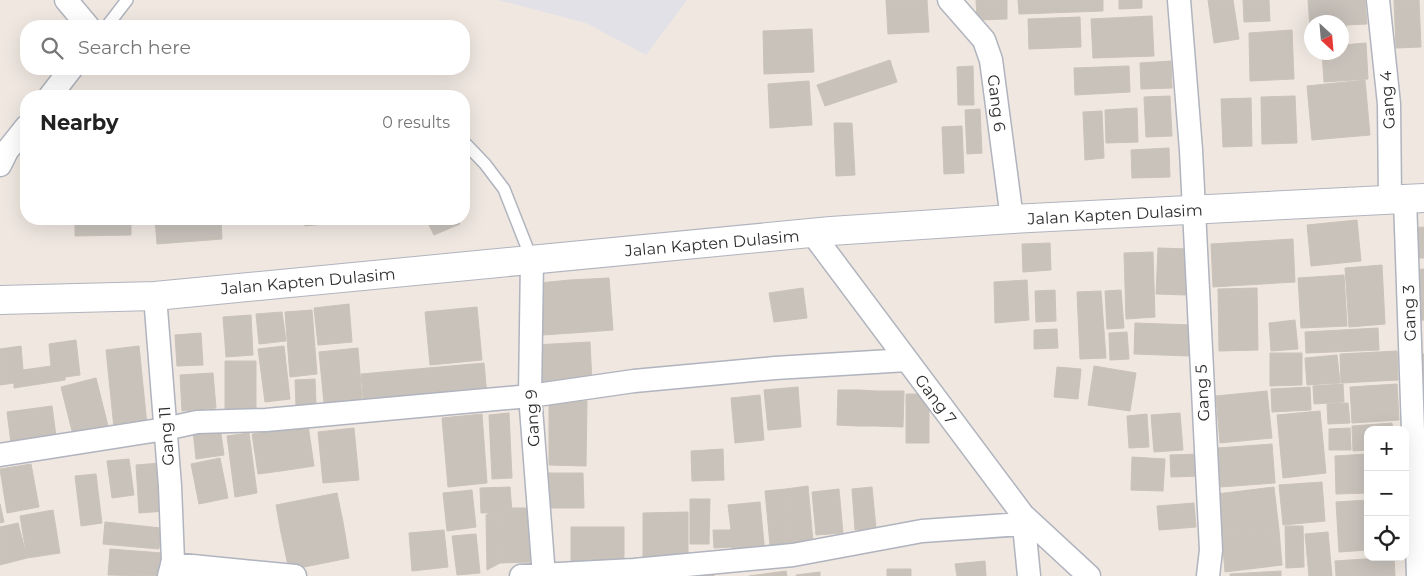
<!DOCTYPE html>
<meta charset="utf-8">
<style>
:root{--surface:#fff;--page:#f6f6f6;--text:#222;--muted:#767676;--line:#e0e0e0}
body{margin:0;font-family:Montserrat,sans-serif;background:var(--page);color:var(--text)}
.controls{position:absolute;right:15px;bottom:15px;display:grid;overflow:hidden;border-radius:10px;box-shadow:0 5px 20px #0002}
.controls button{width:45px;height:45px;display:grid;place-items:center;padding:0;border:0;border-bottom:1px solid var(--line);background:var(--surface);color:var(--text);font:25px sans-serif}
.compass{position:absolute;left:1304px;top:15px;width:45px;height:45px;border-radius:50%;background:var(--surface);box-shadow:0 5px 20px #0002;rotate:154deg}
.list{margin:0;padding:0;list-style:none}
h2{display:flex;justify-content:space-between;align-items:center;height:65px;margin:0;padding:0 20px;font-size:21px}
h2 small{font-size:16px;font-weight:400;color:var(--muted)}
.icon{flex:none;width:28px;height:28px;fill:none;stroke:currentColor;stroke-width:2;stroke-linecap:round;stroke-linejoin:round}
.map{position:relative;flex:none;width:1424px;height:576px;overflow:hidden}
.search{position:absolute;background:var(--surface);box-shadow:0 5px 20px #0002;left:20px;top:20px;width:450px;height:55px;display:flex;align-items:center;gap:12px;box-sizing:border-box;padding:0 18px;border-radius:20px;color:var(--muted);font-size:19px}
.panel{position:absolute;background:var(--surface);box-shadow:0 5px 20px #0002;left:20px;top:90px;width:450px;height:135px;border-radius:20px}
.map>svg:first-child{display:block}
.industrial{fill:#e2e1e8}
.building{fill:#c8c2bb;stroke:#cbc3b9}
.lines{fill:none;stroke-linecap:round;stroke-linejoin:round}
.lane-casing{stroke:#b0b4be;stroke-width:14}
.street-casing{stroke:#b0b4be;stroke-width:25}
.secondary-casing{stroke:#b0b4be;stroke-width:30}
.lane{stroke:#fff;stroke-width:11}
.street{stroke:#fff;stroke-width:22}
.secondary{stroke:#fff;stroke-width:28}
.labels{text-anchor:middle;stroke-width:4;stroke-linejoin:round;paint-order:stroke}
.street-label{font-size:16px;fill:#2e2e2e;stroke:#fff}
</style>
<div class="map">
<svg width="1424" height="576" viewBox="0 0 1424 576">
<rect width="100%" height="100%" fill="#efe7e0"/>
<path class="industrial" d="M498,0H687L646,55L586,23Z"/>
<path class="building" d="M886,0H927L929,32L888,34Z
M976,0H1007V19L977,20Z
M1018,0H1103V11L1019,14Z
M1119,0H1142V8L1119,9Z
M1208,0H1233L1239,39L1214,43Z
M1243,0H1269L1270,21L1244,22Z
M1308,0H1365L1367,24L1346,25L1347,39H1342V22H1312V28H1310Z
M1394,0H1419L1421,47L1396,48Z
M1152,16L1154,56L1093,58L1091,19Z
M1080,17L1081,47L1029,49L1028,19Z
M812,29L814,72L764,74L763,31Z
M1292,30L1294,79L1250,81L1249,33Z
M1366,43L1368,79L1324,82L1322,52H1342V45Z
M890,60L897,82L825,106L817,85Z
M1171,61L1172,88L1141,89L1140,63Z
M973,66L974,105H958L957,67Z
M1129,66L1130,92L1075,95L1074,68Z
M1365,80L1370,135L1312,140L1307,86Z
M809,81L812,125L770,128L768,84Z
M1170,96L1172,136L1146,137L1144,97Z
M1295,96L1297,143L1262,144L1261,97Z
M1251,98L1252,146L1223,147L1221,99Z
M1137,108L1138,142L1106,143L1105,110Z
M980,109L982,153L967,154L965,110Z
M1102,111L1104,158L1085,160L1083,112Z
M834,123H852L855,175L836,176Z
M962,126L964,173L944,174L942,127Z
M1169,148L1170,177L1132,178L1131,150Z
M75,219H131V235L75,236Z
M155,219H221L222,239L157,244Z
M243,219H277L278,222L243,224Z
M304,219H342V222L305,226Z
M426,219H457L460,224L434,235Z
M1357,220L1361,261L1311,266L1307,225Z
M1424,227V258H1412L1410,228Z
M1293,239L1295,282L1213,287L1211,244Z
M1050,243L1051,270L1023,272L1022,244Z
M1158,248L1188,249L1186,295L1156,294Z
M1153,252L1155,317L1126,319L1124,253Z
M1382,265L1385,324L1349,327L1345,268Z
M1424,269V320L1413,321L1409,270Z
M1344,275L1347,326L1301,328L1298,278Z
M609,278L613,330L573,333L570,280Z
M570,280L573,333L542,335L538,283Z
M1027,280L1029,320L995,323L994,282Z
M803,288L807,318L774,322L769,293Z
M1257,288L1258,350L1219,351L1218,289Z
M1055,290L1056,321L1036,322L1035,291Z
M1121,290L1124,328L1107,329L1105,291Z
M1101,291L1106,358L1080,359L1077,292Z
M349,304L352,342L318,345L314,308Z
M477,307L482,360L430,365L425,312Z
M312,310L317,374L290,377L285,312Z
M282,312L286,341L259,344L256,314Z
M251,315L253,355L226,357L223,317Z
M1295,320L1298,349L1271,351L1269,323Z
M1135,323L1191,325L1190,356L1134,354Z
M1378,328L1379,350L1306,353L1305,332Z
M1057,329L1058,348L1034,349V330Z
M1127,332L1129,359L1110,360L1109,333Z
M201,333L203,365L177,366L175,335Z
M76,340L80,375L65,377V380L14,388V383L0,385V349L21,346L23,370L51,366L49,344Z
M590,342L592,383L536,386L534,345Z
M139,346L147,425L114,428L106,350Z
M284,346L290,399L265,402L258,349Z
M358,348L362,399L324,403L319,352Z
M1397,351L1398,380L1341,383L1340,354Z
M1270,353H1302V385L1270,386Z
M1424,354V383L1415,384L1412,355Z
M1337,355L1340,383L1307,385L1305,358Z
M225,361H256V417H225Z
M484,363L487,396L364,408L361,374Z
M1094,366L1136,373L1130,411L1088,405Z
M1057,367L1081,369L1078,399L1054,397Z
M213,373L216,408L182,411L180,375Z
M96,378L109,430L74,439L61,387Z
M315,379L316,405L296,406L295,380Z
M1343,384L1344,402L1314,404L1313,386Z
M1397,384L1399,420L1352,423L1350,387Z
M798,387L801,427L768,430L764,390Z
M1310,387L1311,410L1272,412L1271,389Z
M838,390H859L858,426L837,425Z
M859,390L876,391L875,426H858Z
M876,391H904L903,427L875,426Z
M1267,391L1272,438L1220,443L1216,396Z
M906,394H929V443H906Z
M760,395L764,440L735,443L731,398Z
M549,401H587L586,466L549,465Z
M1348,403L1350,423L1328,424L1327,404Z
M52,406L57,444L12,451L7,412Z
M1320,411L1326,473L1283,478L1277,415Z
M509,413L512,478L492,479L489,415Z
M1180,413L1183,450L1154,452L1151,415Z
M482,414L487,483L448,487L442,418Z
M1147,414L1149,447L1129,448L1127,416Z
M1392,423L1393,430H1368V450L1353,451L1352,426Z
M308,425L314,466L281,471L275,430Z
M220,427L224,455L196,459L193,431Z
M354,428L359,480L323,483L318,432Z
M1350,428L1351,450H1329V429Z
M275,430L281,471L258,474L252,434Z
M249,433L257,493L235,497L227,436Z
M1272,444L1275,483L1220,487L1217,448Z
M723,449L724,480L692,481L691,451Z
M1199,454L1200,476L1171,477L1170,455Z
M1368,454V493L1336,494L1335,456Z
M1132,457L1165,459L1163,491L1131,490Z
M220,458L228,498L199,504L191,464Z
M129,459L134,495L112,498L107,461Z
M161,463L165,511L139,513L136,465Z
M31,464L39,507L7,513L0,469Z
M543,473H583L584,508H543Z
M96,474L102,523L81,526L75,476Z
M1322,482L1325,521L1283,525L1279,485Z
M808,486L813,541L791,543L786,489Z
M510,487L512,512L481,513L480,488Z
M872,487L876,528L855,530L852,489Z
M1274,487L1279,530L1222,536L1217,494Z
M786,489L791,543L770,545L765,491Z
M839,489L843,533L816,535L812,492Z
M472,490L476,527L447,531L443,493Z
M337,493L343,522L281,533L276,505Z
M690,499H710L709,544H690Z
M1368,500V550L1339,552L1336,502Z
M760,502L765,554L733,557L732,547L714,548L713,530H731L728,505Z
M1194,503L1196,527L1159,530L1157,506Z
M0,504L4,522L0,523Z
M499,508L500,563L487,570L486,515Z
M499,508H530L531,562L500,563Z
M53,510L60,553L27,558L20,516Z
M688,512V557H643V513Z
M105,522L161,528L159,549L103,544Z
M343,522L349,558L289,570L281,533Z
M18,523L27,558L0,565V527Z
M1285,526H1303L1304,567L1286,568Z
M571,527H624V569H571Z
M444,530L448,567L412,571L409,533Z
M1279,530L1282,565L1225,572L1222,536Z
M1328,532L1332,576H1309L1305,534Z
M476,534L480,573L457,575L452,536Z
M110,549L162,553L160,576L108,575Z
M1394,557L1395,576H1336L1335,561Z
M985,561L986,576H957L955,564Z
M887,569H911V576H887Z
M786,571L787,576H749Z
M1281,571V576H1230V574Z
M820,572V576H796V575Z
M714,574V576H678Z"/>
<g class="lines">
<defs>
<path id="lane" d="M107,26L127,0
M464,142L485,164L504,189L532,260"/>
<path id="street" d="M66,0L88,26
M949,0L984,40L991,60L1012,219
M1179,0L1191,150L1211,550L1208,576
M1378,0L1389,104L1390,200
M50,96L71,69
M0,165L7,151L26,127
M1405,199L1418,576
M812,233L1023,515L1029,576
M532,260L530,395L544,576
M155,296L170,486L173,561L169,576
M0,455L165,429L197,422L266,420L530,396L634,381L775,368L907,360
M1023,515L1089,576
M172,564L295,576
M521,576L634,570L793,555L922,531L1023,524"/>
<path id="secondary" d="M0,300L155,296L831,231L1012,219L1424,198"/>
</defs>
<use href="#lane" class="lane-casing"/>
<use href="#street" class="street-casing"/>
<use href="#secondary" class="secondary-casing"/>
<use href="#lane" class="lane"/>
<use href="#street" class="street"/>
<use href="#secondary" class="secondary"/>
</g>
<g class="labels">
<g class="street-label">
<text transform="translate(1387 100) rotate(-94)" y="6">Gang 4</text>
<text transform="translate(997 103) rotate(83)" y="6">Gang 6</text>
<text transform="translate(1115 214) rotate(-3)" y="6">Jalan Kapten Dulasim</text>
<text transform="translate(712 243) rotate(-5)" y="6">Jalan Kapten Dulasim</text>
<text transform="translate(308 281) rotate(-5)" y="6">Jalan Kapten Dulasim</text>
<text transform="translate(1409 313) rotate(-92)" y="6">Gang 3</text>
<text transform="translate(1202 393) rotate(-93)" y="6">Gang 5</text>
<text transform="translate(936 399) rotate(53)" y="6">Gang 7</text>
<text transform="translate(532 418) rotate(-93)" y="6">Gang 9</text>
<text transform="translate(166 436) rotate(-94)" y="6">Gang 11</text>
</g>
</g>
</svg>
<div class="controls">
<button>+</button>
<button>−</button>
<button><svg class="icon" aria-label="locate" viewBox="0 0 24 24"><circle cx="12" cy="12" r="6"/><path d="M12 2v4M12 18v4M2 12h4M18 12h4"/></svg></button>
</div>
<svg class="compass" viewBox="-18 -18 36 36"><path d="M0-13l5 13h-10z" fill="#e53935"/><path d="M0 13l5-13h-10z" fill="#767676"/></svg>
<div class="search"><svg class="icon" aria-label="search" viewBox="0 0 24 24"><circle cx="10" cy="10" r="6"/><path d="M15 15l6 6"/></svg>Search here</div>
<section class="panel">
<h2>Nearby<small>0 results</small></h2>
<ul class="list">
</ul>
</section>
</div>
